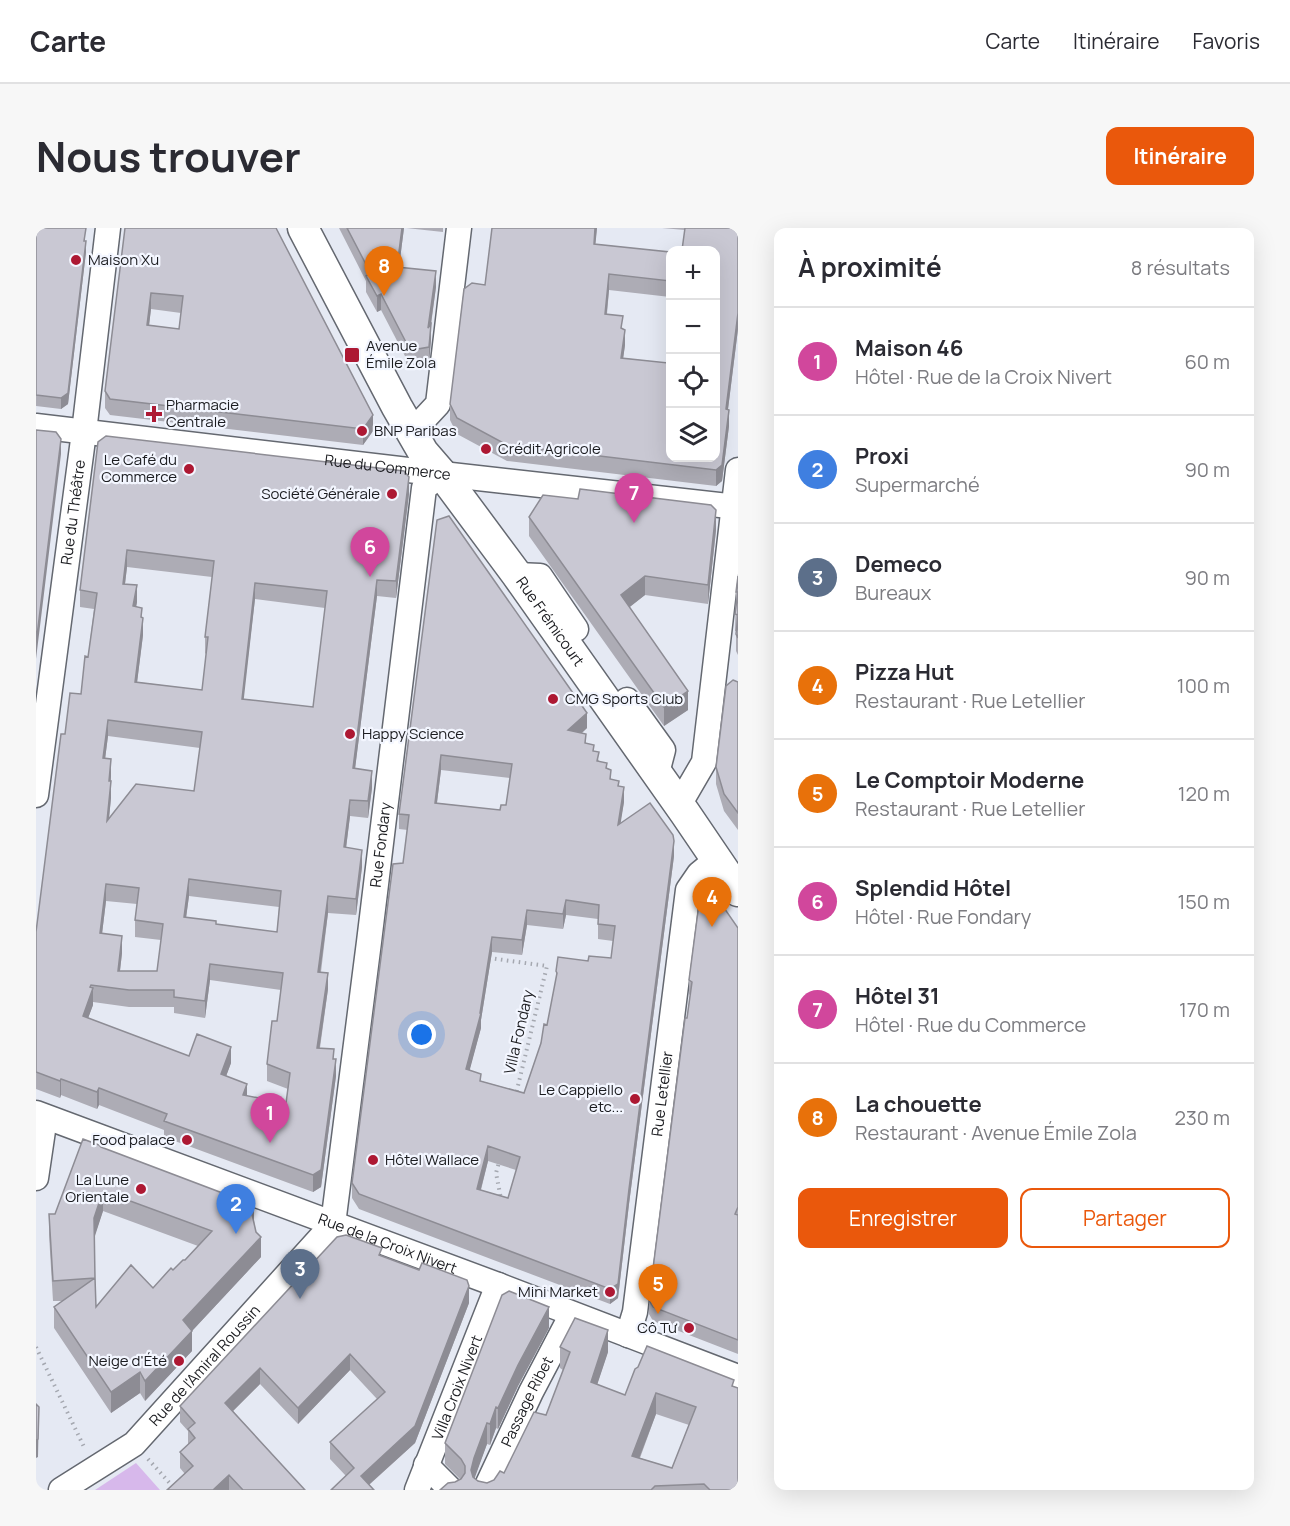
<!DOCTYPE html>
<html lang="fr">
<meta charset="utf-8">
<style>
:root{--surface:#fff;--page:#f7f7f7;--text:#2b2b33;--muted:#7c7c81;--line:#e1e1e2;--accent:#ea580c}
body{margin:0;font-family:Manrope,sans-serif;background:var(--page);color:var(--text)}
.controls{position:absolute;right:18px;top:18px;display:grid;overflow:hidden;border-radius:12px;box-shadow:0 6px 24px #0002}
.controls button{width:54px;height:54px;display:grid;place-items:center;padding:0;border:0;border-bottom:2px solid var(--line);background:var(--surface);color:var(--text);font:30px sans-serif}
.you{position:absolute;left:386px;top:807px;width:21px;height:21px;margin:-15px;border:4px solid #fff;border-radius:50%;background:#1a73e8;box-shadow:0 0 0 9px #1a73e833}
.badge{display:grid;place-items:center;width:39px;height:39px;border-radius:50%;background:var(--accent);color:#fff;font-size:20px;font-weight:700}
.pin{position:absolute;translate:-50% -50px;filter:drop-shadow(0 2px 3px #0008)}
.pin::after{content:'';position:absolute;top:32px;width:21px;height:18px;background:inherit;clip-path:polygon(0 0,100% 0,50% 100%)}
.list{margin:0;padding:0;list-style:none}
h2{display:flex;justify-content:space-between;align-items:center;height:78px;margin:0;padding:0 24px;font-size:26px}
h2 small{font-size:20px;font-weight:400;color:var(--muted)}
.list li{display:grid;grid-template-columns:39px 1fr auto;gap:18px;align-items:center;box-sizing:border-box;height:108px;padding:0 24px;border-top:2px solid var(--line)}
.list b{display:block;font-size:22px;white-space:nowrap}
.list p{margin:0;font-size:20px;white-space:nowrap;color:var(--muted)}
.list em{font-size:20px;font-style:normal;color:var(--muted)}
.actions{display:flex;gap:12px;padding:18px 24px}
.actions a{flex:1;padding:14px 0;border:2px solid var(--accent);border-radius:12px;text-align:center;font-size:21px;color:var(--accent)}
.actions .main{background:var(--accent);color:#fff}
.icon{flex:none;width:33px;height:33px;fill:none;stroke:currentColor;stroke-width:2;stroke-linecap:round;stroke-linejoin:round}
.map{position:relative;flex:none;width:702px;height:1262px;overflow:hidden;border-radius:12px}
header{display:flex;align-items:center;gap:36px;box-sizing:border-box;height:84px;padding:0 30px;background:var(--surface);border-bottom:2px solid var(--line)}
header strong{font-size:28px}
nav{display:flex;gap:33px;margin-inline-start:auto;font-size:21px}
.intro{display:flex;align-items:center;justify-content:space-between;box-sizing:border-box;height:144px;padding:0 36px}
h1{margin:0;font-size:42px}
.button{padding:15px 27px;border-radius:12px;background:var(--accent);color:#fff;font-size:21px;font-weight:700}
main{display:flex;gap:36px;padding:0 36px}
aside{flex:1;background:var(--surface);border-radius:12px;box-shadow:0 6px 24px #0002}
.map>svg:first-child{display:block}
.green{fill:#d7b8eb}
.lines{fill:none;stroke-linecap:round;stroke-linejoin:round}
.minor-casing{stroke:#646870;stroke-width:27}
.major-casing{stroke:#646870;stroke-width:33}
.path{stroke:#a5a8b0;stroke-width:4;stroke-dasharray:1.5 4.5;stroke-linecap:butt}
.minor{stroke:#fff;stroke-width:24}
.major{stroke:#fff;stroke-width:30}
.wall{fill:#adacb5;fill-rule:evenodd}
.shaded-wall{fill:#8d8c94}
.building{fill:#c9c8d3;stroke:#8d8c94;stroke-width:1.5;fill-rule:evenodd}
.poi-dot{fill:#ad1833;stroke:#f3f6ff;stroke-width:2}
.labels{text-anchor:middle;stroke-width:4.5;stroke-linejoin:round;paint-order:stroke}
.poi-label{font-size:15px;fill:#1b1c20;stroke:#f3f6ff;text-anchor:start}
.street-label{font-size:15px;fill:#1b1c20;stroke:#f3f6ff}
</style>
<header>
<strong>Carte</strong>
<nav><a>Carte</a><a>Itinéraire</a><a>Favoris</a></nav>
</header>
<div class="intro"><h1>Nous trouver</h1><a class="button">Itinéraire</a></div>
<main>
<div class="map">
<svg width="702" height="1262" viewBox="0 0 702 1262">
<rect width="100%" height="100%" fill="#e5e9f3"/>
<path class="green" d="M100,1235L124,1262H59Z"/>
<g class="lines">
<defs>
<g id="minor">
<path id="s1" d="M0,198L406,246L702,279"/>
<path d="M375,205L402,176L423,0"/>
<path d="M481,347L504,348L540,401"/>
<path d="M591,472L627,522L621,545"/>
<path id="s2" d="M0,567L48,204L72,0"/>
<path d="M643,577L668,534L702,242"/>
<path id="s3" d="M0,885L462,1057L702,1149"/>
<path d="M0,950L9,889"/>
<path id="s4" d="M592,1107L599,1084L652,662L663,646L680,632"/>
<path d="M390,1237L415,1262"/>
<path id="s5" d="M25,1262L98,1216L297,996L333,714L388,260L406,246"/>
<path id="s6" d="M381,1262L462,1057"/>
<path id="s7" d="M449,1262L495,1164L536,1086"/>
</g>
<g id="major">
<path id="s8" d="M267,0L361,179L387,224L406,246L481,347L649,585L702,663"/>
</g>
</defs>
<use href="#minor" class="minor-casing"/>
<use href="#major" class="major-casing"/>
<path class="path" d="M453,730L511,738L480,866
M464,931L460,945L465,971
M0,1119L49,1221
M112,1231L140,1262"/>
<use href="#minor" class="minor"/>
<use href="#major" class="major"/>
</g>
<path class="wall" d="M0,0L50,13V24L32,176L25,181L0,178Z
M89,0L337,203L327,217L74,187L69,180V163ZM115,81L145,85L143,101L113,97Z
M303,0H368L363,39L400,59L395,97V112L393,135L370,139V130L345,82L341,84L330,64V53Z
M370,0H407V4Z
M456,0H561L559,16L634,24V69L573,62L571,86L587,101L589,117L587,130L632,135L649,2L626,0H702V101L692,181L693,198L686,253L680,258L471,233L421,206L414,192V176L449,57Z
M62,214L373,266L360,370L341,368L319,540L336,560L332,590L314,588L310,620L326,639L320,687L292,685L285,744L292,761L284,820L298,831L300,848L285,959L277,964L128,909V902L63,877L61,881L25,867L24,870L0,861V704L29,506L45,466L52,429L58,381L44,379V362ZM91,339L176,349L169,409V425L170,426L166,462L101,454L107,407L106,390L100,379L101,374L89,356ZM219,371L289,380L277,479L207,471ZM72,508L164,520L158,563L73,590L75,570V548L69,531ZM153,668L243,679L241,704L180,696L150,689ZM70,673L101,676L99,692V709L125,712L121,743H84L86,725L66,706ZM174,752L245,762L241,793L231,836V853L252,861L250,875L211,868L190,848L195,835L153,828L52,790L57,777V774L93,779H138V785L169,790Z
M493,289L680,302L672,376L609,367L593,379L652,482L628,498L493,308Z
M401,292L551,500L546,505L550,515L558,523L563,533L571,540L575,551L583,559L588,574L584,595L638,628L593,976L582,1070L574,1076L323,981L316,970V955L367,635L372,602L363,601V586ZM405,542L474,550L470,577L464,582L401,575ZM530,687L562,691V711L577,713L575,730L552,733L520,743V750L511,797L488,865L445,853L433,843L445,800V792L456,724L486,727L491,697L527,701ZM452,933L480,942L472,970L445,962Z
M702,348V427L700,423V403H699L700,364Z
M702,454V602L688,583L680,556V539Z
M702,700V1126L617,1093L613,1086V1072L654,767L653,766V752Z
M65,919L218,993L225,1029L156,1103V1123L109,1173L104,1165L75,1185L18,1100V1079L27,1073H17L13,1007V986H19ZM67,983L162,1018L149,1032L117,1060L60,1079L58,1009Z
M346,1028L433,1075L379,1215L333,1257L310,1248L294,1231V1214L341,1171L314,1142L262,1196L224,1156L197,1183L269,1262H131L149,1246L144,1240V1224L152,1217V1203L144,1194V1178Z
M513,1100L482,1158L462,1201L460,1200L454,1217L451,1216L438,1250L442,1253L451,1255L458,1252L468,1245L510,1187L527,1142L524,1140V1119L572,1124L561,1157L589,1167L698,1159L702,1262H404L424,1251L409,1236V1215ZM620,1186L653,1197L636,1240L604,1230Z"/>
<path class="shaded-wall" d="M366,0H368L361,55V39Z
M559,0H561L558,32V16Z
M50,13V24L32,176L25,181V170Z
M400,43V59L392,116V100Z
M573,46V62L569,102V86Z
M115,65V81L111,114V97Z
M345,66V82L341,84V68Z
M702,85V101L690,197V181Z
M395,96V112L393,135V119Z
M589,102V117L585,146V130Z
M693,182V198L686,253L680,258V242Z
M337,187V203L327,217V201Z
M25,211V226L0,431V416Z
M373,249V266L360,370V353Z
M680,282V302L672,376V357Z
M91,322V339L87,372V356Z
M609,348V367L585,386V367Z
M341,352V368L317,557V540Z
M219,355V371L206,487V471Z
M101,357V374L97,395V378Z
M107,390V407L99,471V454Z
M652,463V482L628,498V479Z
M551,485V500L532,517V502Z
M72,492V508L67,547V530Z
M405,527V542L399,590V575Z
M75,531V548L73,570V553Z
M336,543V560L332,590V573Z
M75,553V570L71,610V593Z
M588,559V574L582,612V597Z
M314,572V588L308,636V619Z
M638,613V628L593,976L582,1070L574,1076V1061L593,961Z
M326,622V639L320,687V671Z
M153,651V668L148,705V689Z
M70,656V673L64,722V705Z
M292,668V685L282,760V744Z
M530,672V687L527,701V686Z
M491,682V697L486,727V712Z
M86,708V725L82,759V743Z
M456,709V724L445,792V800L430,856V841L444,785Z
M174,736V752L169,790V773Z
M292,745V761L281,837V820Z
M55,757V766L57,760V777L47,804V788Z
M195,819V835L185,862V846Z
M300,831V848L285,959L277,964V947Z
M25,851V867L24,870V853Z
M211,856V873L207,867Z
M63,860V877L61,881V864Z
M452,918V933L441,976V961Z
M67,963V983L58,1011V990Z
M218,977V997L215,982Z
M225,1009V1029L156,1103V1123L109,1173V1153L147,1092Z
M433,1058V1075L379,1215L327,1262L325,1248Z
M513,1079V1100L482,1158L462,1201V1180L482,1137Z
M572,1102V1124L555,1175V1154Z
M314,1126V1142L262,1196V1180Z
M224,1140V1156L189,1191V1175Z
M104,1144V1165L75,1185V1164Z
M620,1165V1186L596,1249V1228Z
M3,1179L2,1229L0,1230V1213Z
M460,1179V1200L454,1217V1196Z
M451,1195V1216L438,1252L435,1242L438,1230Z
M193,1247V1262H177Z"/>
<path class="building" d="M0,0H50L48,13H50L32,165L25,170L0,167Z
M89,0H240L337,187L327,201L74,171L69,163ZM115,65L147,68L143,101L111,97Z
M311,0H366L361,39L400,43L392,100L395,96L393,119L370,123L373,120L345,66L341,68L330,48L335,46Z
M456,0H559L558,16L634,24V53L573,46L569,86L587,88L585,100L589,102L585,130L632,135L634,116V230H680V22H646L649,0H702V85L690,181L693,182L686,237L680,242L471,217L421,190L414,176L428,61L436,55L449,57Z
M0,202L20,204L25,211L0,416Z
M70,208L368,243L373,249L360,353L341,352L317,540L336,543L332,573L314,572L308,619L326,622L320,671L292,668L282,744L292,745L281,820L298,821L297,831H300L285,942L277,947L128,893L131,886L63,860L61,864L25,851L24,853L0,844V704L25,506H29L34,465L45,466L49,428L52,429L61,365L44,362L62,214ZM91,322L178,333L169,409H172L166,462L99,454L107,390L105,389L106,380L97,378L101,357L87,356ZM219,355L291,363L277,479L206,471ZM72,492L166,504L158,563L100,556L71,593L75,553H73L75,531L67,530ZM153,651L245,663L241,704L180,696V693L148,689ZM70,656L103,660L99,692L127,696L121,743H82L86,708L64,705ZM174,736L247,745L241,793H236L231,836L254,845L250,875L207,867L211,856L185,846L195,819L161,806L153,828L47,788L57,760L54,759L55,757L93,762H138V769L169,773Z
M544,261L675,277L680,282L672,357L609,348L585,367L652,463L628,479L493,289L507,267L542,271Z
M413,288L551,485L532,502L550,506L549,515L558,517L557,523L563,524L561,533L571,535L570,540L575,542L574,551L583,553L582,558L588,559L582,597L614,575L637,607L638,613L593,961L582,1056L574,1061L323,966L316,955L357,636L367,635L373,587L363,586L401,292ZM405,527L476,536L470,577H465L464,582L399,575ZM530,672L563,677L562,696L579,698L575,730L553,728L552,733L522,729L520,743L521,745L511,797L508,796L505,815L488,865L444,853L445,846L430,841L445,785H444L456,709L486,712L491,682L527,686ZM452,918L484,929L472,970L441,961Z
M702,348V387L699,386L702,364H700Z
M702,387V410L700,406Z
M697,452L702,454V585L688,566L680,539L690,458Z
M675,661L702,700V979L699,986L702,987V1112L617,1079L613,1072L649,790H651L656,754L653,752L664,668Z
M47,911L63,917L65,919L218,977L215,982L220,1004L225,1009L147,1092L156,1103L109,1153L104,1144L75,1164L18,1079L59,1050L60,1079L95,1037L117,1060L135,1040L137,1042L147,1032H149L176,1003L67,963L58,990L59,1050L17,1053L13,986H19Z
M310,1007L346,1020L343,1027L383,1042L386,1035L431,1052L433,1058L379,1198L325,1248L338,1262H295L318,1240L294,1214L349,1164L314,1126L262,1180L224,1140L189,1175L269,1262H207L193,1247L177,1262H131L157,1238L144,1224L159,1210L152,1201L159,1195L144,1178L301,1009Z
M473,1063L513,1079L482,1137L462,1180L460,1179L454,1196L451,1195L438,1230L435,1242L437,1249L442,1253L451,1255L458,1252L464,1243L468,1245L498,1184L510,1187L534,1124L524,1119L539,1090L572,1102L555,1154L589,1167L599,1141L602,1139L611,1118L698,1152L696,1158L702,1160V1262H674L668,1256L619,1258L615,1262H404L412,1255L419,1254L425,1251L429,1245V1238L425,1231L409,1215L466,1067ZM620,1165L660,1179L636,1240L596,1228Z
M0,1176L3,1179L2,1211L0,1213Z"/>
<g class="poi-dot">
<circle cx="40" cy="32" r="6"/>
<rect x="308" y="119" width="16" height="16" rx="3"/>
<path d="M115 177h6v6h6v6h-6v6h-6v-6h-6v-6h6z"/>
<circle cx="326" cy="203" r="6"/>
<circle cx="450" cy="221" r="6"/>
<circle cx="153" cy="241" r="6"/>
<circle cx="356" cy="266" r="6"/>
<circle cx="517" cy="471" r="6"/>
<circle cx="314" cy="506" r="6"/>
<circle cx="599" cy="871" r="6"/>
<circle cx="151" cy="912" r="6"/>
<circle cx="337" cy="932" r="6"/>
<circle cx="105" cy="961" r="6"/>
<circle cx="574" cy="1064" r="6"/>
<circle cx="653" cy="1100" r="6"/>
<circle cx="143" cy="1133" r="6"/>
</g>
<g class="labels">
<g class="poi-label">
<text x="52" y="37">Maison Xu</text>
<text x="330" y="123">Avenue<tspan x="330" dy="17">Émile Zola</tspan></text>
<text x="130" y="182">Pharmacie<tspan x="130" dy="17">Centrale</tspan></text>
<text x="338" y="208">BNP Paribas</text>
<text x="462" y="226">Crédit Agricole</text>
<text x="141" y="237" text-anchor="end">Le Café du<tspan x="141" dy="17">Commerce</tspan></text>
<text x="344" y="271" text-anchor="end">Société Générale</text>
<text x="529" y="476">CMG Sports Club</text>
<text x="326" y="511">Happy Science</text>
<text x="587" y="867" text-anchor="end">Le Cappiello<tspan x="587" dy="17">etc...</tspan></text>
<text x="139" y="917" text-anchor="end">Food palace</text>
<text x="349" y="937">Hôtel Wallace</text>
<text x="93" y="957" text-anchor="end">La Lune<tspan x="93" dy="17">Orientale</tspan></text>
<text x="562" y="1069" text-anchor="end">Mini Market</text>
<text x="641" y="1105" text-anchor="end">Cô Tư</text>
<text x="131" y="1138" text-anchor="end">Neige d'Été</text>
</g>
<g class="street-label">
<text dy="5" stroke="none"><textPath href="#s1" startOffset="354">Rue du Commerce</textPath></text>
<text dy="5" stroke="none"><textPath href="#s2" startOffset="285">Rue du Théâtre</textPath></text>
<text dy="5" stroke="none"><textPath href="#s8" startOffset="466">Rue Frémicourt</textPath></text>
<text dy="5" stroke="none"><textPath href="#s5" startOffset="765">Rue Fondary</textPath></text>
<text transform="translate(483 804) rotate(-77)" y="5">Villa Fondary</text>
<text dy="5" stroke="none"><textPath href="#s4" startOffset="244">Rue Letellier</textPath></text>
<text dy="5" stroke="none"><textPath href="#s3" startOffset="375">Rue de la Croix Nivert</textPath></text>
<text dy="5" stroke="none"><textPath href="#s5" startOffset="192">Rue de l'Amiral Roussin</textPath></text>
<text dy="5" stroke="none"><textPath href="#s6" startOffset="110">Villa Croix Nivert</textPath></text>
<text dy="5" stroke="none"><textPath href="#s7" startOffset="98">Passage Ribet</textPath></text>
</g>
</g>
</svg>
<div class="controls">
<button>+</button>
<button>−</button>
<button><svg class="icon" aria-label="locate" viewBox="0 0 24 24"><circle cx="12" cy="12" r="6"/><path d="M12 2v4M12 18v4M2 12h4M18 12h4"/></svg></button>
<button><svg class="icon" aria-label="layers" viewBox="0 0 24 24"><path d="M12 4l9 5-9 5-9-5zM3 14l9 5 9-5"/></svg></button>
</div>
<div class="you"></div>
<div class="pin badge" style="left:234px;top:915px;background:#d1479c">1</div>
<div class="pin badge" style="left:200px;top:1006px;background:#3f7fe0">2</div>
<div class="pin badge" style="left:264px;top:1071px;background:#5c6f8a">3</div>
<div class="pin badge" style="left:676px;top:699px;background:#e8710a">4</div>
<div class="pin badge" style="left:622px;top:1086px;background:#e8710a">5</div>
<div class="pin badge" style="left:334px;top:349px;background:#d1479c">6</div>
<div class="pin badge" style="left:598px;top:295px;background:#d1479c">7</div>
<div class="pin badge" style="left:348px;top:68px;background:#e8710a">8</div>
</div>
<aside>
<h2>À proximité<small>8 résultats</small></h2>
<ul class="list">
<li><span class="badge" style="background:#d1479c">1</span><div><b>Maison 46</b><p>Hôtel · Rue de la Croix Nivert</p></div><em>60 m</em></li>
<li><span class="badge" style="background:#3f7fe0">2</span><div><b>Proxi</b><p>Supermarché</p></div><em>90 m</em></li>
<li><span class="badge" style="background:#5c6f8a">3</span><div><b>Demeco</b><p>Bureaux</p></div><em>90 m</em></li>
<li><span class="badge" style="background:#e8710a">4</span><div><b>Pizza Hut</b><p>Restaurant · Rue Letellier</p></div><em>100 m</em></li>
<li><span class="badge" style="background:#e8710a">5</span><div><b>Le Comptoir Moderne</b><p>Restaurant · Rue Letellier</p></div><em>120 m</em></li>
<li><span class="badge" style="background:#d1479c">6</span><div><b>Splendid Hôtel</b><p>Hôtel · Rue Fondary</p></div><em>150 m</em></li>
<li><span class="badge" style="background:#d1479c">7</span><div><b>Hôtel 31</b><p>Hôtel · Rue du Commerce</p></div><em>170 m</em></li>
<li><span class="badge" style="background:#e8710a">8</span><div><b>La chouette</b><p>Restaurant · Avenue Émile Zola</p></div><em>230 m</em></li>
</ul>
<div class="actions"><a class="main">Enregistrer</a><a>Partager</a></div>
</aside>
</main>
